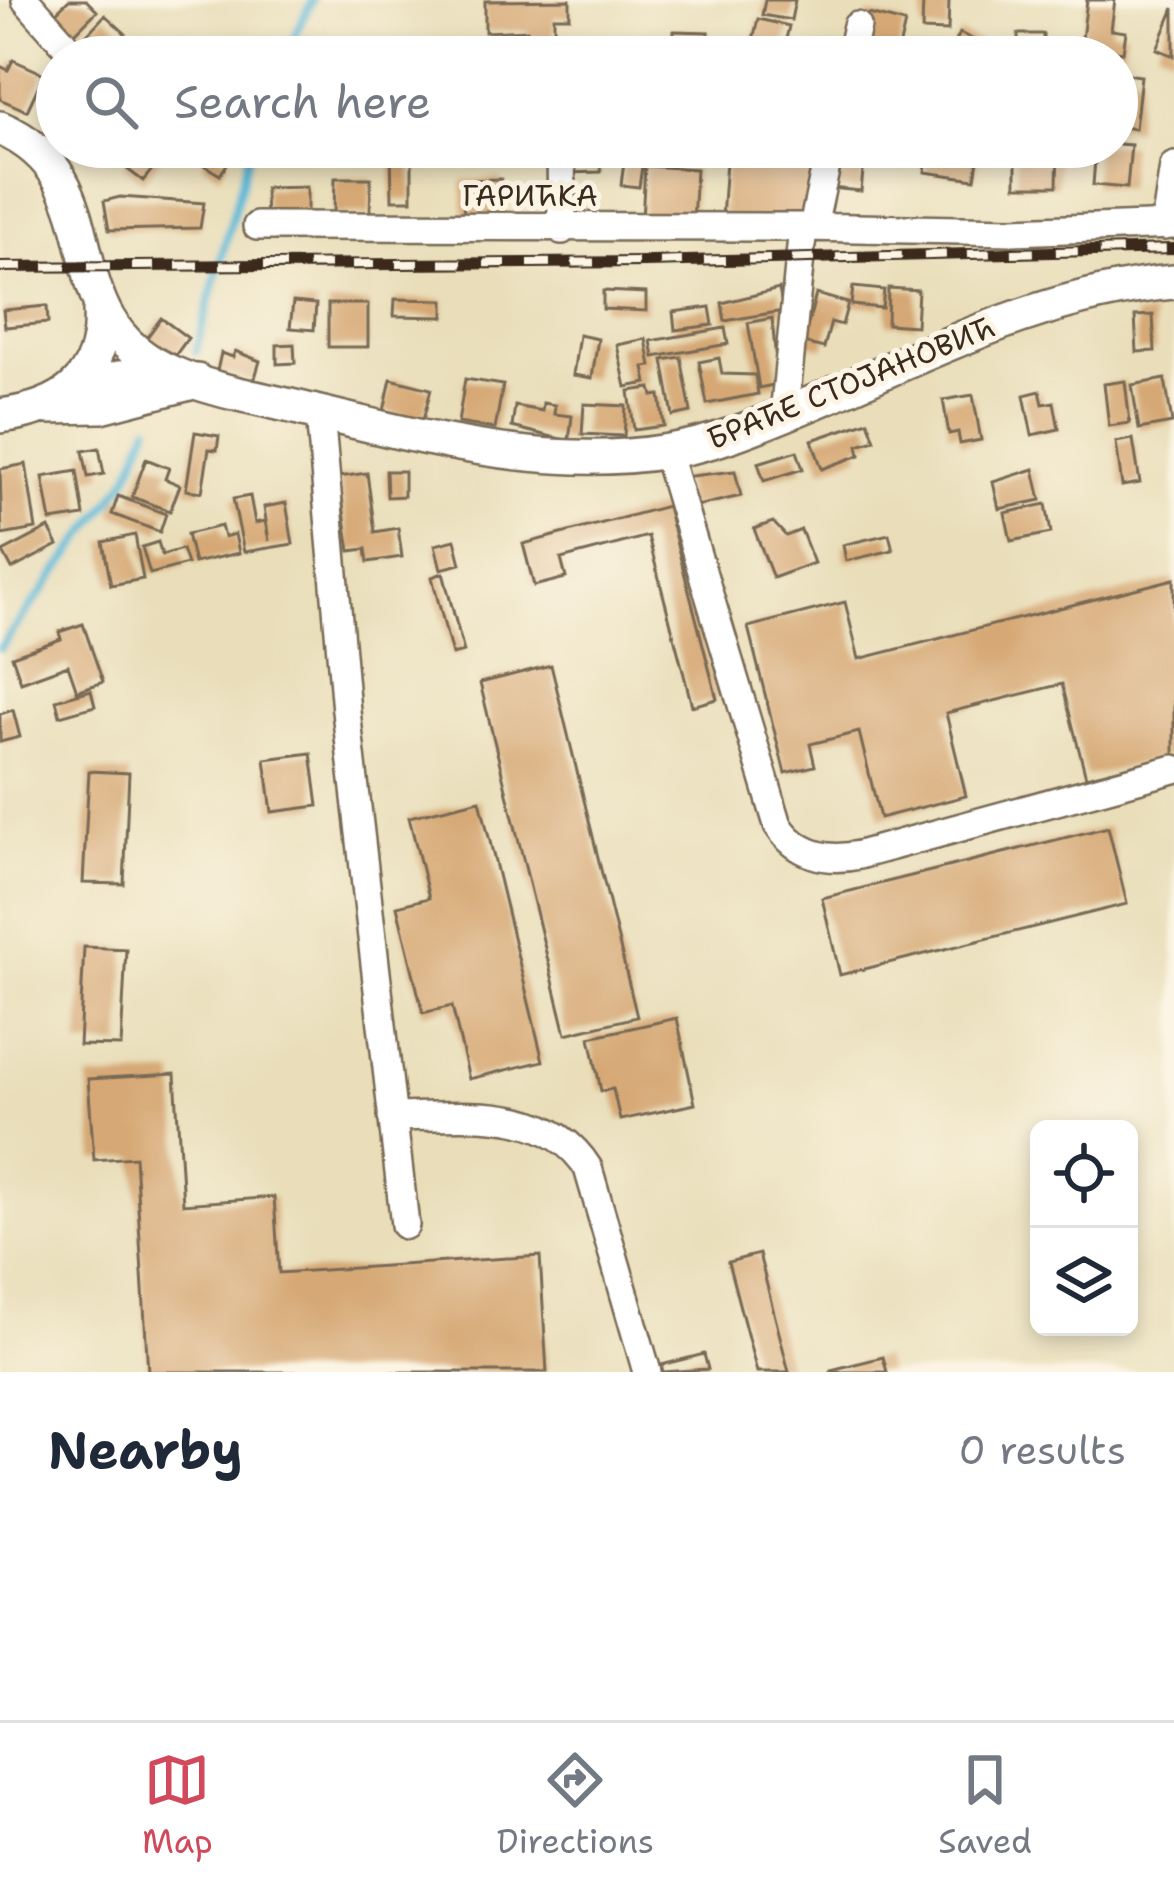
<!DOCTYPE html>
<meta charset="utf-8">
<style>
:root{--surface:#fff;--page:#f2f2f3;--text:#1f2937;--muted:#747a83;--line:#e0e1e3;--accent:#d1495b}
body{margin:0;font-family:"Shantell Sans",sans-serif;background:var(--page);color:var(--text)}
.controls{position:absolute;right:36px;bottom:36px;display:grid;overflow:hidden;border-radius:18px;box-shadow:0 6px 18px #0003}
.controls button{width:108px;height:108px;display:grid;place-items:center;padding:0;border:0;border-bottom:3px solid var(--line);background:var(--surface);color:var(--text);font:60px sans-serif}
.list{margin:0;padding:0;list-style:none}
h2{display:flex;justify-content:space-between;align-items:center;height:156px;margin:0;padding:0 48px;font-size:51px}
h2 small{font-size:39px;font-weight:400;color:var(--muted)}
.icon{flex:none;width:66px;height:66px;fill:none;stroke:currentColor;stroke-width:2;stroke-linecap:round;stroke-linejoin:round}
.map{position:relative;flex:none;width:1174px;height:1372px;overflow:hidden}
.search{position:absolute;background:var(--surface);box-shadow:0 6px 18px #0003;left:36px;right:36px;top:36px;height:132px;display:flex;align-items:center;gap:30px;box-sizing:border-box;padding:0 42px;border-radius:66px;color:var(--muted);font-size:45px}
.sheet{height:348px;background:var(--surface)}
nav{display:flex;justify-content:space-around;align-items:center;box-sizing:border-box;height:168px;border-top:3px solid var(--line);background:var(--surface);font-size:33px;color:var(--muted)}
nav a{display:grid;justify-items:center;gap:6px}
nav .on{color:var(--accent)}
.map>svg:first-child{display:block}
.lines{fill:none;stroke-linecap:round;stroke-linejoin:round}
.stream{stroke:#57b7d6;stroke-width:8}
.building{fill:#d6a874}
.minor-casing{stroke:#786954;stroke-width:32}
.major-casing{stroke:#786954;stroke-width:38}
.minor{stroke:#fff;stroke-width:27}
.major{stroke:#fff;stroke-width:33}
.rail-casing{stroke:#3b2a1e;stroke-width:12}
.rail{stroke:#fcf5e5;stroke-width:8;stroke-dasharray:22;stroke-linecap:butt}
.labels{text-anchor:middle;stroke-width:10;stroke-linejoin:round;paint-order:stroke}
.street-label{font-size:30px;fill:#3b2a1e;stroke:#fcf5e5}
</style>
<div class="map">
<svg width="1174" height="1372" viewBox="0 0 1174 1372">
<rect width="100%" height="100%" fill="#fcf5e5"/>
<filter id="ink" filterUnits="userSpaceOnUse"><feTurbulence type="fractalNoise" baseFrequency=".00833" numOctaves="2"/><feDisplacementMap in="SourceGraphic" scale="24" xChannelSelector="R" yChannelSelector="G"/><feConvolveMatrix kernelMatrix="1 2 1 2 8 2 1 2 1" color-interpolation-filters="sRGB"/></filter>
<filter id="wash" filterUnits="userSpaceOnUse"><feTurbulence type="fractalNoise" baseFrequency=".004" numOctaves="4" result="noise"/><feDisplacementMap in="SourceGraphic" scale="48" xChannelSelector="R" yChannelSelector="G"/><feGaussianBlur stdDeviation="2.7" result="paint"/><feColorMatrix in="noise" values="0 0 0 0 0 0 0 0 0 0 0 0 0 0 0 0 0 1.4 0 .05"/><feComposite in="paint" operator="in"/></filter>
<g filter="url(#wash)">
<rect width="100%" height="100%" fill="#e9deb9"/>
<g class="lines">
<path class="stream" d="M285,57L312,0
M196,352L251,147
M0,648L127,479L149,426"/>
</g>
<g id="blocks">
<path class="building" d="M69,0H86L97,11L69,39L49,19Z
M570,0V17H554V57H527V30L485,32V1Z
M765,0H795L791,20L762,15Z
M923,0H949L948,31L922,30Z
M1087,0H1115L1111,30L1126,32L1123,52L1081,47Z
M1174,8V56L1157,49Z
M869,14L905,23L897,57H858Z
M105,15L125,33L103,57H88L76,46Z
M758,19L789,26L782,57H749Z
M674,31L709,32L708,57H673Z
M960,33L1008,57H948Z
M1018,34H1043V57H1018Z
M130,39L150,57H114Z
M13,60L44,74L27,111L0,99V66L8,70Z
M1117,73L1141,76L1135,129L1117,126Z
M1117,144L1131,145L1127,188L1093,185L1096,147Z
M138,147H151L163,156L143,181L123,166Z
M273,147H308V158L273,157Z
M391,147H412V200H392Z
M564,147H600L601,172L565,173Z
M626,147H645L639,187L621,185Z
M727,147H776V154L813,157L807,224L722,218Z
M879,147H911L909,157L878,153Z
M928,147H980L975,179L925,172Z
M1016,147H1058L1057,186H1016Z
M835,148L865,151L861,191L830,188Z
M210,150L229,161L220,175L202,164Z
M645,166L696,169L693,222L642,220Z
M335,178H371L370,214H334Z
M501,179L503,220L464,222L462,180Z
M307,187V224H266L265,188Z
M120,197L204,203L200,228L109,230L104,201Z
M853,287L884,290L882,308L851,305Z
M888,288L918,290L916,326L887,324Z
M779,289L783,311L725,321L722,303Z
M603,291L646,293V311L603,309Z
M816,294L848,303L842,325L831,322L824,348L803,343Z
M395,299L444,300V317L394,316Z
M293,302L316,304L314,330L290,328Z
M328,304H368V347H328Z
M47,306L48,323L5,327L3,310Z
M710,307L713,325L675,330L673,312Z
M1153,315L1155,351L1137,352L1135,316Z
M161,318L188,338L172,360L145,340Z
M772,318L778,384L759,388L748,323Z
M725,328L728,344L654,357L651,341Z
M579,335L598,339L592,378L573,375Z
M646,339L651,366L644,367L647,383L626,387L617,345Z
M294,344L295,363L277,364V345Z
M235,351L260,361L254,381L217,371L221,353L233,357Z
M681,357L691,412L673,416L663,360Z
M719,358L722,374L755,375L758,394L707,404L699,362Z
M391,379L431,389L423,420L384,411Z
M465,379L503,385L495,429L458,423Z
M1165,379L1172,423L1139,429L1132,385Z
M1125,381L1130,423L1109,426L1104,384Z
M651,388L653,396L660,395L664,426L634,430L629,391Z
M1040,391L1043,404L1054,402L1059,429L1032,435L1024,395Z
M973,395L981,440L960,444L958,432L949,434L943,400Z
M543,403L555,405L554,414L572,416L569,441L512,427L515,406L542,411Z
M584,404L626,406L624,436L582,434Z
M868,421L875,440L858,445L860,455L822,469L812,440Z
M195,432L219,436L217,450L209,449L202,492L186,490Z
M1133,439L1140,483L1122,486L1116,442Z
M99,448L104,474L88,477L83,451Z
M797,451L803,469L764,481L758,463Z
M146,459L169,468L165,479L180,485L170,511L132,497Z
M26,464L36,529L2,535L0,469Z
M1034,469L1041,500L999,509L993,482Z
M77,471L84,516L51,521L43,477Z
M386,471H404V496L387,497Z
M735,471L741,496L688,508L682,477Z
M367,473L375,532L398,528L402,557L368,562L366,549L350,551L339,477Z
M118,496L166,514L160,532L112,514Z
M250,496L255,523L265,521L269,541L264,507L286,503L293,544L244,552L233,499Z
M1046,504L1051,533L1011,541L1005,513Z
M667,506L717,699L692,706L648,536L561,559L566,578L534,586L523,544Z
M773,522L786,536L801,530L814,563L773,578L754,529Z
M221,526L224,537L235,534L239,553L194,563L187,534Z
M49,528L58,545L12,569L3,552Z
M889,534L893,550L846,561L843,545Z
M135,535L143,579L111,585L103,542Z
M455,540L461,564L441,569L435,545Z
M158,542L162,555L182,549L187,564L150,574L142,547Z
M443,573L464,652L452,655L432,577Z
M1174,579V755L1086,777L1062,684L946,713L966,796L880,818L859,732L810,744L815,766L785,773L748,627L845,602L859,659Z
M83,624L103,682L77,691L68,665L21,682L12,656L61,639L59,632Z
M551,665L637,1017L566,1034L480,683Z
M91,690L95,706L60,716L56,700Z
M13,710L20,737L0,742V714Z
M311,753L318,806L272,812L265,759Z
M89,771L129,773L124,884L83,883Z
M480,800L543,1061L469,1079L452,1006L423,1013L397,906L429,898L409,817Z
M1108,827L1127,904L840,975L822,898Z
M84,947L126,949L121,1046L79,1045Z
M677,1018L695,1104L620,1120L613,1089L601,1091L590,1037Z
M175,1074L183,1204L274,1197L279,1273L540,1256L547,1372H148L135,1157L94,1160L88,1079Z
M759,1254L789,1372H757L728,1262Z
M704,1354L708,1369L663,1372L661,1365Z
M883,1357L887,1372H831V1370Z"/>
</g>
</g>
<g filter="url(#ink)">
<use href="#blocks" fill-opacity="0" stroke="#786954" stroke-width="3"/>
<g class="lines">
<defs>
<path id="minor" d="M26,0L76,57
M850,57L857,26
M561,147L562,230
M257,226L803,227L784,415
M1165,226L1174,166
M803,227L1013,231L1174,225
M813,227L830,147
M320,413L346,711L405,1225
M666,451L778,825C797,855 826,862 859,855L1174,769
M392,1117C461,1117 547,1102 588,1168L647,1372"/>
<path id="major" d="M0,128C123,180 44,319 172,373C213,391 260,398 303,409C439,442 593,484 731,435C879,383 1015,295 1174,282
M68,393L119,378L170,374
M47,407L101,406L197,381
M0,416C64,408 104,380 100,311"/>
</defs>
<use href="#minor" class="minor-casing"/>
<use href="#major" class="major-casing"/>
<use href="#minor" class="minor"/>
<use href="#major" class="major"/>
<defs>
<path id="rail" d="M0,267L646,262L1174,249"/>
</defs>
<use href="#rail" class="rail-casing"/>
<use href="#rail" class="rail"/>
</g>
</g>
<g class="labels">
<g class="street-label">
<text x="530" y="206">ГАРИЋКА</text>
<text transform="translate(851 383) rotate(-22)" y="10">БРАЋЕ СТОЈАНОВИЋ</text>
</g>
</g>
</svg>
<div class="controls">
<button><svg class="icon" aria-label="locate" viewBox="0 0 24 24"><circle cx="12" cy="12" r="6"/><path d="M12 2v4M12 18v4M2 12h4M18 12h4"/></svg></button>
<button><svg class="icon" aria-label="layers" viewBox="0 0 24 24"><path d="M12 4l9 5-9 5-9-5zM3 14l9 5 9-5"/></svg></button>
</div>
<div class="search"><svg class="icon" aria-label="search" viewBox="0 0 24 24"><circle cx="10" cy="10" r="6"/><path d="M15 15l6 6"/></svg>Search here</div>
</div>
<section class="sheet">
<h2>Nearby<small>0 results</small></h2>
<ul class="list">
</ul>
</section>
<nav>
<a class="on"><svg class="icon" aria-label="map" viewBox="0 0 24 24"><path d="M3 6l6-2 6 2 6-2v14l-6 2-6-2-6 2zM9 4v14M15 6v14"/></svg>Map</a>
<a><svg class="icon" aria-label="directions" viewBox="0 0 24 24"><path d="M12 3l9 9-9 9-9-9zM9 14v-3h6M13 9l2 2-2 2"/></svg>Directions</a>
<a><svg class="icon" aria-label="saved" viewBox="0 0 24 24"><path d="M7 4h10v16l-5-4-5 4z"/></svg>Saved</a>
</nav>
